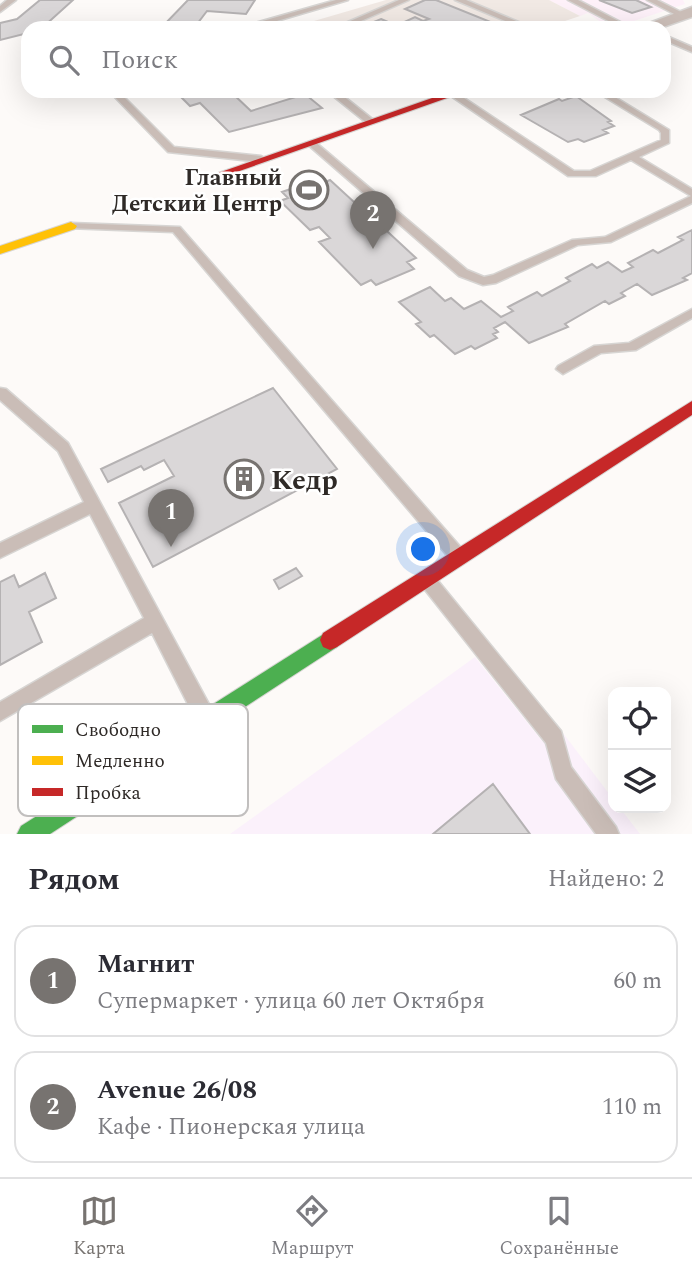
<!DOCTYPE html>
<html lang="ru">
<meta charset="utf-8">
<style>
:root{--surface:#fff;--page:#f7f7f7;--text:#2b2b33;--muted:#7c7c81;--line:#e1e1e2;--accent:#777370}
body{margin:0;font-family:Spectral,serif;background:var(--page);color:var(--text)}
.controls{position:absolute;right:21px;bottom:21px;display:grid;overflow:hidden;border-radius:14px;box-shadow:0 7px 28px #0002}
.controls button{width:63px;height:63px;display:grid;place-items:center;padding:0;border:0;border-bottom:2px solid var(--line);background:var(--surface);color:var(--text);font:35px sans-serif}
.you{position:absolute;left:424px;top:550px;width:24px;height:24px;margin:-18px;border:5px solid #fff;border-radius:50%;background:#1a73e8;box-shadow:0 0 0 10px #1a73e833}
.badge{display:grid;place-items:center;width:46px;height:46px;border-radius:50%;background:var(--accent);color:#fff;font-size:23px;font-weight:700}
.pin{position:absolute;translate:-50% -58px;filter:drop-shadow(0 2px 4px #0008)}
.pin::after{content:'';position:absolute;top:37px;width:24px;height:21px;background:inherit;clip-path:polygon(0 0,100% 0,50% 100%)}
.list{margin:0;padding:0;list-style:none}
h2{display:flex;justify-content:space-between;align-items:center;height:91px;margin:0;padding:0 28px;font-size:30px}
h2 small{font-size:23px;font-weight:400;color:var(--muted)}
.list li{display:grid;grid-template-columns:46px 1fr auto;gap:21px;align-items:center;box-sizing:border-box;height:112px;margin:0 14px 14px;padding:0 14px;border:2px solid var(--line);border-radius:21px}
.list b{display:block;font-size:26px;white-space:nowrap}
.list p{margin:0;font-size:23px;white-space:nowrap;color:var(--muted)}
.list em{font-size:23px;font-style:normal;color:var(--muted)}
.icon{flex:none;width:38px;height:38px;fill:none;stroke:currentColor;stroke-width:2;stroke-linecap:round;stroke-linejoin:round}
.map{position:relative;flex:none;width:692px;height:834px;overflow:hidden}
.search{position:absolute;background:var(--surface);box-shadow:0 7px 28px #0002;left:21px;right:21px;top:21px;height:77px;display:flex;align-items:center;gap:18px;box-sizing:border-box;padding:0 24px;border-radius:21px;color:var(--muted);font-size:26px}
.sheet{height:343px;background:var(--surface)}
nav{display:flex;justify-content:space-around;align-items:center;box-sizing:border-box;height:98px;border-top:2px solid var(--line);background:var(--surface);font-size:19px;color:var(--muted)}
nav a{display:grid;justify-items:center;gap:4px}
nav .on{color:var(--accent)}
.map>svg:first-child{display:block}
.commercial{fill:#fef1f9}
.industrial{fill:#fbf1fb}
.built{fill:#f1e9e4}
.building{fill:#dad7d8;stroke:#b5b2b3;stroke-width:2}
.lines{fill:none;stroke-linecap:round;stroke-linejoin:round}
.lane-casing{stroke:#d7d5d3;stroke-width:3}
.street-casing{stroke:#d7d5d3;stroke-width:3}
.fast-casing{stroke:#d7d5d3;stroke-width:2}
.slow-casing{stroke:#d7d5d3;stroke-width:2}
.jam-casing{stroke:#d7d5d3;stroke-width:2}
.lane{fill:#cabdb7;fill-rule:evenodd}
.street{fill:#cabdb7;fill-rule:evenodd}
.fast{fill:#4caf50;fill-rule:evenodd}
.slow{fill:#ffc107;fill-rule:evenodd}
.jam{fill:#c62828;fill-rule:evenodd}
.labels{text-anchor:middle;stroke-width:5;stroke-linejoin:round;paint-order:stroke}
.far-poi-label{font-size:23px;font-weight:bold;fill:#2f2a27;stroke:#fff;text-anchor:end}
.poi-label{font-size:28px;font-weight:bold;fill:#2f2a27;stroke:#fff;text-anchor:start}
.key{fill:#fff;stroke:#c1bfbe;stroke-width:2}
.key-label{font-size:19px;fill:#2f2a27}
</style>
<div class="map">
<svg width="692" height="834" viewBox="0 0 692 834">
<rect width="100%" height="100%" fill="#fdfaf8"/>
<path class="commercial" d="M549,0H683L685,4L616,27L605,25L588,13L580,16Z"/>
<path class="industrial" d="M475,657L543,742L560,729L613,799V808H620L640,834H230Z"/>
<path class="built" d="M386,0H549L580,16L559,23L567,28H290Z"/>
<path class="building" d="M40,0H73L42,28H28V33L0,40V23L17,19Z
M188,0H255L246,14L207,11L194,28H161Z
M425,0H436L498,25L491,28H452L442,24L436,26L440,28H407L410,27L402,23L415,17L423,21L429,19L405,9Z
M599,0H636L651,7L632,13Z
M381,19L402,28H359Z
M175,91L232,93L251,111L305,94L322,108L229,132L200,103L190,106Z
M576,96L611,121L608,122L614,126L603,130L608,133L584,142L578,139L568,142L521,115L559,99L562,101Z
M319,179L323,183L330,180L366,213L357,216L367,225L376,221L416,258L407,262L414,269L376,285L371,280L361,285L319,242L330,238L319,227L310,230L280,201L288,198L282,192Z
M692,230V273L683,278L687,280L652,295L637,284L621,293L625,296L609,304L605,301L565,324L568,327L529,343L505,322L494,328L498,332L493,334L497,338L475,349L471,346L455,354L434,335L430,337L416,324L421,322L399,302L430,287L445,301L451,298L464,309L481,301L501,317L513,311L508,307L537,292L542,296L570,281L566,278L592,264L597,268L608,262L622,272L633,267L628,263L653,250L658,253L683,240L678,237Z
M273,388L337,469L153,567L119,503L174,476L164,460L144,470L141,466L108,482L101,469Z
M296,568L302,576L279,589L274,580Z
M45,573L56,598L29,612L42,642L0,665V582L14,575L19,587Z
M493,784L530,834H433Z"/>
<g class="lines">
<defs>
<path id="lane" d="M7,0H16L0,12V6Z
M336,0H348L253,28H223L227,26L252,24Z
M399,0H409L345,28H334Z
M455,0H466L533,28H522Z
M568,0H578L632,28H622Z
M647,0H657L687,15L680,17Z
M664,35L692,47V52L664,40Z
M109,91H118L174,147L261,156L266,159L261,162L168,152Z
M327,91H337L376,122L368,124Z
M595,91H605L669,130V143L639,157L692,189V203L611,242L578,245L496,283L483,285L459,276L306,143L314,141L467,270L484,277L493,275L572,240L605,237L691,196L631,160L596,176H568L448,94L455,92L574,171H590L661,140V133L659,130Z
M71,223L180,227L463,550L465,555L463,560L457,562L451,560L173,232L67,228L65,226Z
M692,309V318L636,350L601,353L563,374L556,369L558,366L594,346L629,343Z
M0,388L6,389L68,443L211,708L213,715L211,722L204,724L197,722L152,633L0,721V702L144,618L90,514L0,558V543L84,502L58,451L0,400Z
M428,573L434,576L561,731L571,767L616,827L619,834H596L556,779L546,743L422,586L420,581L422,576Z"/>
<path id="street" d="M692,7V17L660,28H636Z"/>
<path id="fast" d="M330,630L337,633L340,640L337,647L50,834H17L21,826Z"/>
<path id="slow" d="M71,222L77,226L75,229L0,254V246Z"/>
<path id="jam" d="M452,91H467L228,175L218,173Z
M692,401V415L337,647L330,650L323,647L320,640L323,633Z"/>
</defs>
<use href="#lane" class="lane-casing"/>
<use href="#street" class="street-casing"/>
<use href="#fast" class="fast-casing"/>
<use href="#slow" class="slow-casing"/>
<use href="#jam" class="jam-casing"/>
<use href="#lane" class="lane"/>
<use href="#street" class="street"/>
<use href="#fast" class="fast"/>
<use href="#slow" class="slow"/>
<use href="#jam" class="jam"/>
</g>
<defs>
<symbol id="stadium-ring" viewBox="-11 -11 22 22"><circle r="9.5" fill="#fff" stroke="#777370" stroke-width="1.5"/><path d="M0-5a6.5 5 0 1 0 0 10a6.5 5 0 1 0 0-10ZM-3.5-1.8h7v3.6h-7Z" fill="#777370"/></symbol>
<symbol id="building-ring" viewBox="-11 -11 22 22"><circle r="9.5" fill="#fff" stroke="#777370" stroke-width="1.5"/><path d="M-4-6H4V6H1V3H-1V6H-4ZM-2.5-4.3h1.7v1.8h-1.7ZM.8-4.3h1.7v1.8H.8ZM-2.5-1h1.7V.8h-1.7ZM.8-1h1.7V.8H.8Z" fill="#777370"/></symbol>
</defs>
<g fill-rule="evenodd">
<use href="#stadium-ring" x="287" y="168" width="44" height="44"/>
<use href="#building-ring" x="222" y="457" width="44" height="44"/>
</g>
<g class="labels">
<g class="far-poi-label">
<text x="282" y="185">Главный<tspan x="282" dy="26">Детский Центр</tspan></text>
</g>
<g class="poi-label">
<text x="271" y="489">Кедр</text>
</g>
</g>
<rect x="18" y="704" width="230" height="112" rx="10" class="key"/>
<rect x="32" y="725" width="31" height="8" fill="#4caf50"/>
<rect x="32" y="756" width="31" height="9" fill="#ffc107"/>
<rect x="32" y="788" width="31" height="8" fill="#c62828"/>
<g class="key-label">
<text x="75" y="736">Свободно</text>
<text x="75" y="767">Медленно</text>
<text x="75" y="799">Пробка</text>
</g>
</svg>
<div class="controls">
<button><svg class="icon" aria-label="locate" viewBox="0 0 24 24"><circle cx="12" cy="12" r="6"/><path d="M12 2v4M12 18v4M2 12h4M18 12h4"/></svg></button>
<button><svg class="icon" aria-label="layers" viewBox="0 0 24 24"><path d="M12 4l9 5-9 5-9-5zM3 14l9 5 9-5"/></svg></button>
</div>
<div class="you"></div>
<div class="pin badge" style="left:171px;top:547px">1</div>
<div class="pin badge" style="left:373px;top:249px">2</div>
<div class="search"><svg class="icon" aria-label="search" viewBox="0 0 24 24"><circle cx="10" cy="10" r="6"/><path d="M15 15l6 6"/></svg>Поиск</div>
</div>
<section class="sheet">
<h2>Рядом<small>Найдено: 2</small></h2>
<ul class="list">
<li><span class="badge">1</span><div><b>Магнит</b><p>Супермаркет · улица 60 лет Октября</p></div><em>60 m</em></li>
<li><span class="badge">2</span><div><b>Avenue 26/08</b><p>Кафе · Пионерская улица</p></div><em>110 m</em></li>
</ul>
</section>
<nav>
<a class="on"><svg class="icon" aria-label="map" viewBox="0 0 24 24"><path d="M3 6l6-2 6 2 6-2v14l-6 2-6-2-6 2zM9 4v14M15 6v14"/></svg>Карта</a>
<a><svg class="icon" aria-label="directions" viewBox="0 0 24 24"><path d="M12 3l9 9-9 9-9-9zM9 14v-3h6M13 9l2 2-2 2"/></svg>Маршрут</a>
<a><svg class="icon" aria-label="saved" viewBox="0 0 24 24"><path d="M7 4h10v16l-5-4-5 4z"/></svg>Сохранённые</a>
</nav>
